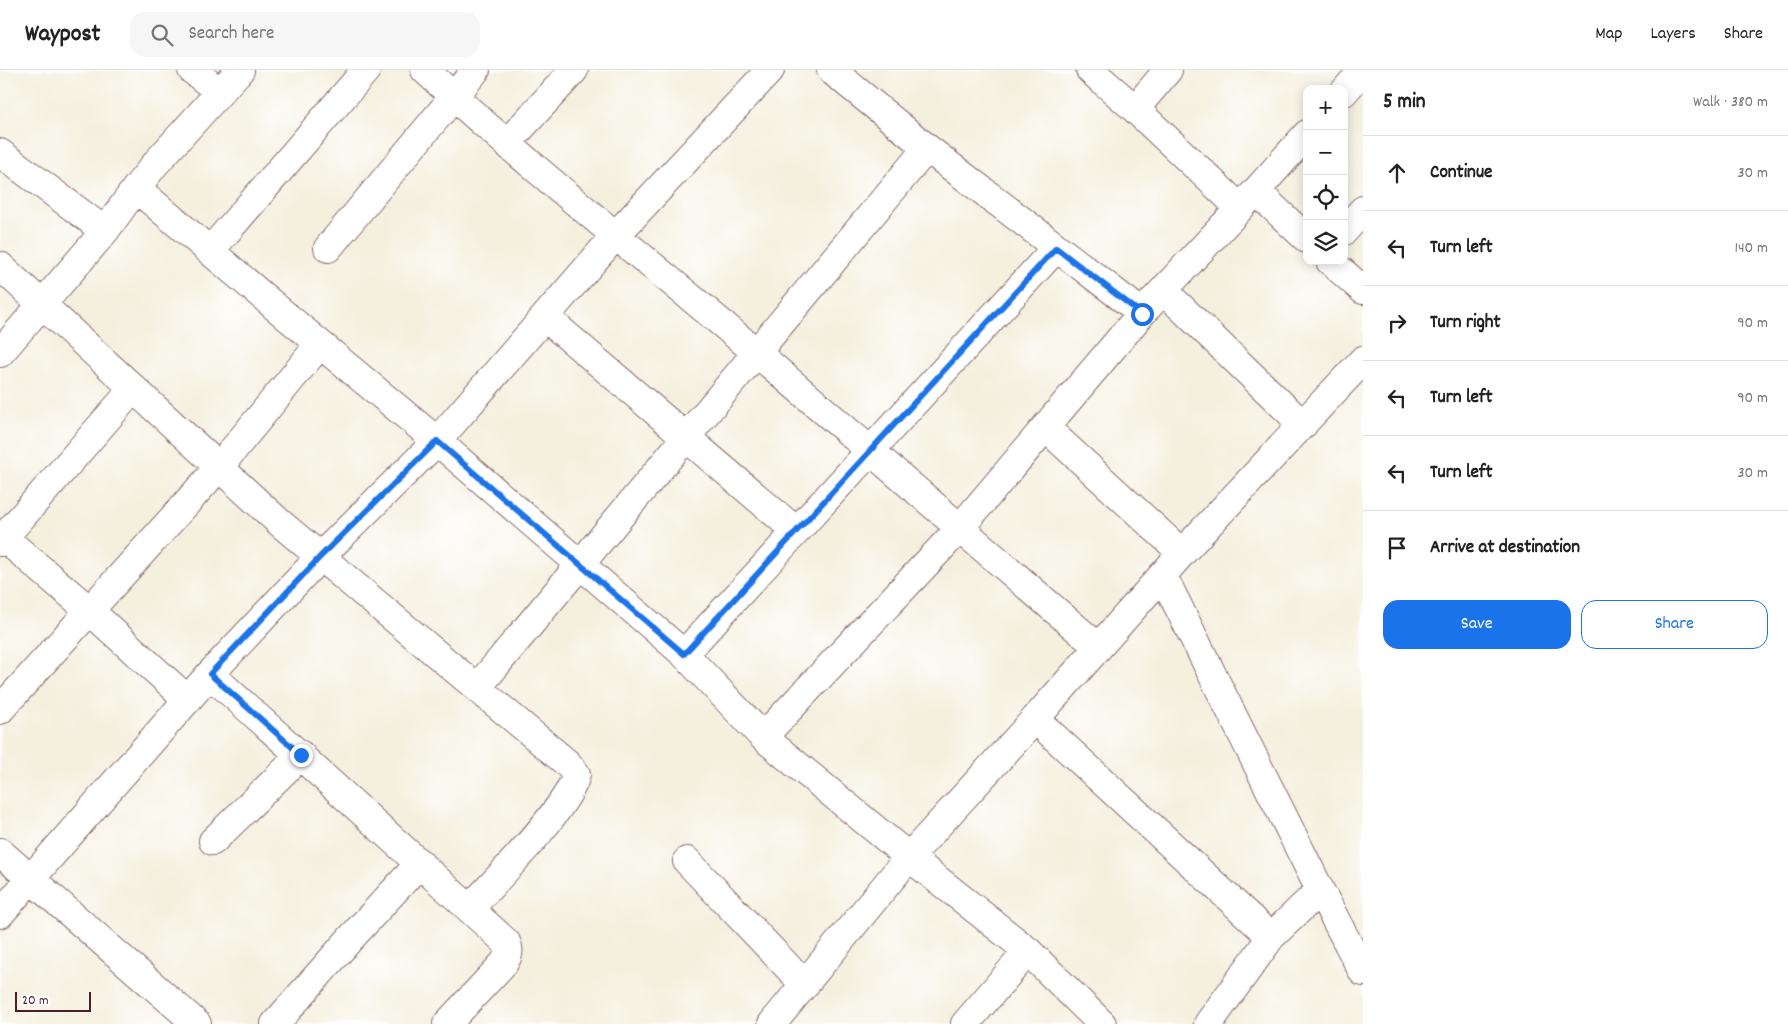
<!DOCTYPE html>
<meta charset="utf-8">
<style>
:root{--surface:#fff;--page:#f6f6f6;--text:#222;--muted:#767676;--line:#e0e0e0;--accent:#1a73e8}
body{margin:0;font-family:Dekko,sans-serif;background:var(--page);color:var(--text)}
.controls{position:absolute;right:15px;top:15px;display:grid;overflow:hidden;border-radius:10px;box-shadow:0 2px 12px #0003}
.controls button{width:45px;height:45px;display:grid;place-items:center;padding:0;border:0;border-bottom:1px solid var(--line);background:var(--surface);color:var(--text);font:25px sans-serif}
.scale{position:absolute;left:15px;bottom:12px;width:76px;box-sizing:border-box;padding-left:5px;border:2px solid #4a1f2b;border-top:0;font-size:14px;line-height:18px;white-space:nowrap;color:#4a1f2b;-webkit-text-stroke:4px #fff;paint-order:stroke}
.stop{position:absolute;width:15px;height:15px;margin:-11px;border:4px solid #1a73e8;border-radius:50%;background:#fff}
.stop.end{background:#1a73e8;border-color:#fff;box-shadow:0 1px 5px #0008}
.list{margin:0;padding:0;list-style:none}
h2{display:flex;justify-content:space-between;align-items:center;height:65px;margin:0;padding:0 20px;font-size:21px}
h2 small{font-size:16px;font-weight:400;color:var(--muted)}
.list li{display:grid;grid-template-columns:32px 1fr auto;gap:15px;align-items:center;box-sizing:border-box;height:75px;padding:0 20px;border-top:1px solid var(--line)}
.list b{display:block;font-size:19px;white-space:nowrap}
.list em{font-size:16px;font-style:normal;color:var(--muted)}
.actions{display:flex;gap:10px;padding:15px 20px}
.actions a{flex:1;padding:11px 0;border:1px solid var(--accent);border-radius:15px;text-align:center;font-size:18px;color:var(--accent)}
.actions .main{background:var(--accent);color:#fff}
.icon{flex:none;width:28px;height:28px;fill:none;stroke:currentColor;stroke-width:2;stroke-linecap:round;stroke-linejoin:round}
.map{position:relative;flex:none;width:1363px;height:954px;overflow:hidden}
header{display:flex;align-items:center;gap:30px;box-sizing:border-box;height:70px;padding:0 25px;background:var(--surface);border-bottom:1px solid var(--line)}
header strong{font-size:24px}
nav{display:flex;gap:28px;margin-inline-start:auto;font-size:18px}
.search{width:350px;height:45px;background:var(--page);display:flex;align-items:center;gap:12px;box-sizing:border-box;padding:0 18px;border-radius:15px;color:var(--muted);font-size:19px}
main{display:flex}
aside{flex:1;background:var(--surface)}
.map>svg:first-child{display:block}
.lines{fill:none;stroke-linecap:round;stroke-linejoin:round}
.minor-casing{stroke:#86686a;stroke-width:30}
.minor{stroke:#fff;stroke-width:28}
.route{stroke:#1a73e8;stroke-width:6}
</style>
<header>
<strong>Waypost</strong>
<div class="search"><svg class="icon" aria-label="search" viewBox="0 0 24 24"><circle cx="10" cy="10" r="6"/><path d="M15 15l6 6"/></svg>Search here</div>
<nav><a>Map</a><a>Layers</a><a>Share</a></nav>
</header>
<main>
<div class="map">
<svg width="1363" height="954" viewBox="0 0 1363 954">
<rect width="100%" height="100%" fill="#fff"/>
<filter id="ink" filterUnits="userSpaceOnUse"><feTurbulence type="fractalNoise" baseFrequency=".02" numOctaves="2"/><feDisplacementMap in="SourceGraphic" scale="10" xChannelSelector="R" yChannelSelector="G"/><feConvolveMatrix kernelMatrix="1 2 1 2 8 2 1 2 1" color-interpolation-filters="sRGB"/></filter>
<filter id="wash" filterUnits="userSpaceOnUse"><feTurbulence type="fractalNoise" baseFrequency=".0096" numOctaves="4" result="noise"/><feDisplacementMap in="SourceGraphic" scale="20" xChannelSelector="R" yChannelSelector="G"/><feGaussianBlur stdDeviation="1.12" result="paint"/><feColorMatrix in="noise" values="0 0 0 0 0 0 0 0 0 0 0 0 0 0 0 0 0 1.4 0 .05"/><feComposite in="paint" operator="in"/></filter>
<g filter="url(#wash)">
<rect width="100%" height="100%" fill="#f4f0de"/>
</g>
<g filter="url(#ink)">
<g class="lines">
<defs>
<path id="minor" d="M192,0L220,22
M240,0L156,93L136,118L279,240L437,371L684,584L763,667L909,787L1028,881L1102,954
M425,0C531,99 646,189 757,283C871,380 984,479 1098,577
M1090,0L1135,39L1240,138
M1344,22L1363,0
M1135,39L1168,0
M507,73L574,0
M0,83L105,161L0,283
M1256,121L1307,169
M105,161L136,118
M1344,161L1363,140
M328,178L476,0
M210,181L366,0
M1330,191L1363,220
M0,196L280,453L568,694L576,704C571,735 494,812 470,838
M1164,221L1303,355
M1142,243L1256,121L1307,64
M545,247L796,461
M1046,358L1182,483
M4,468L89,540L188,630
M0,472L133,319
M1163,506L1320,820L1363,902
M684,584L1056,178
M210,604L506,872C510,880 509,885 504,893L447,954
M477,618L927,78
M0,640L219,397L320,274
M1035,649L1182,483L1363,290
M763,667L960,458L1142,243L927,78L831,0
M213,771L301,685
M0,782L197,954
M687,791L805,915
M0,844L210,604L320,487L437,371L615,166L770,0
M275,954L350,869L420,793
M772,954L909,787L1035,649L1271,867
M965,954L1028,881
M1208,954L1271,867L1320,820"/>
</defs>
<use href="#minor" class="minor-casing"/>
<use href="#minor" class="minor"/>
</g>
</g>
<g class="lines" filter="url(#ink)">
<path class="route" d="M301,685L210,604L320,487L437,371L684,584L1056,178L1142,244"/>
</g>
</svg>
<div class="controls">
<button>+</button>
<button>−</button>
<button><svg class="icon" aria-label="locate" viewBox="0 0 24 24"><circle cx="12" cy="12" r="6"/><path d="M12 2v4M12 18v4M2 12h4M18 12h4"/></svg></button>
<button><svg class="icon" aria-label="layers" viewBox="0 0 24 24"><path d="M12 4l9 5-9 5-9-5zM3 14l9 5 9-5"/></svg></button>
</div>
<div class="scale">20 m</div>
<div class="stop" style="left:1142px;top:244px"></div>
<div class="stop end" style="left:301px;top:685px"></div>
</div>
<aside>
<h2>5 min<small>Walk · 380 m</small></h2>
<ul class="list">
<li><svg class="icon" aria-label="ahead" viewBox="0 0 24 24"><path d="M12 20V5M6 11l6-6 6 6"/></svg><div><b>Continue</b></div><em>30 m</em></li>
<li><svg class="icon" aria-label="left" viewBox="0 0 24 24"><path d="M17 20v-9H6M10 6l-5 5 5 5"/></svg><div><b>Turn left</b></div><em>140 m</em></li>
<li><svg class="icon" aria-label="right" viewBox="0 0 24 24"><path d="M7 20v-9h11M14 6l5 5-5 5"/></svg><div><b>Turn right</b></div><em>90 m</em></li>
<li><svg class="icon" aria-label="left" viewBox="0 0 24 24"><path d="M17 20v-9H6M10 6l-5 5 5 5"/></svg><div><b>Turn left</b></div><em>90 m</em></li>
<li><svg class="icon" aria-label="left" viewBox="0 0 24 24"><path d="M17 20v-9H6M10 6l-5 5 5 5"/></svg><div><b>Turn left</b></div><em>30 m</em></li>
<li><svg class="icon" aria-label="arrive" viewBox="0 0 24 24"><path d="M6 21V4h12l-3 4 3 4H6"/></svg><div><b>Arrive at destination</b></div></li>
</ul>
<div class="actions"><a class="main">Save</a><a>Share</a></div>
</aside>
</main>
